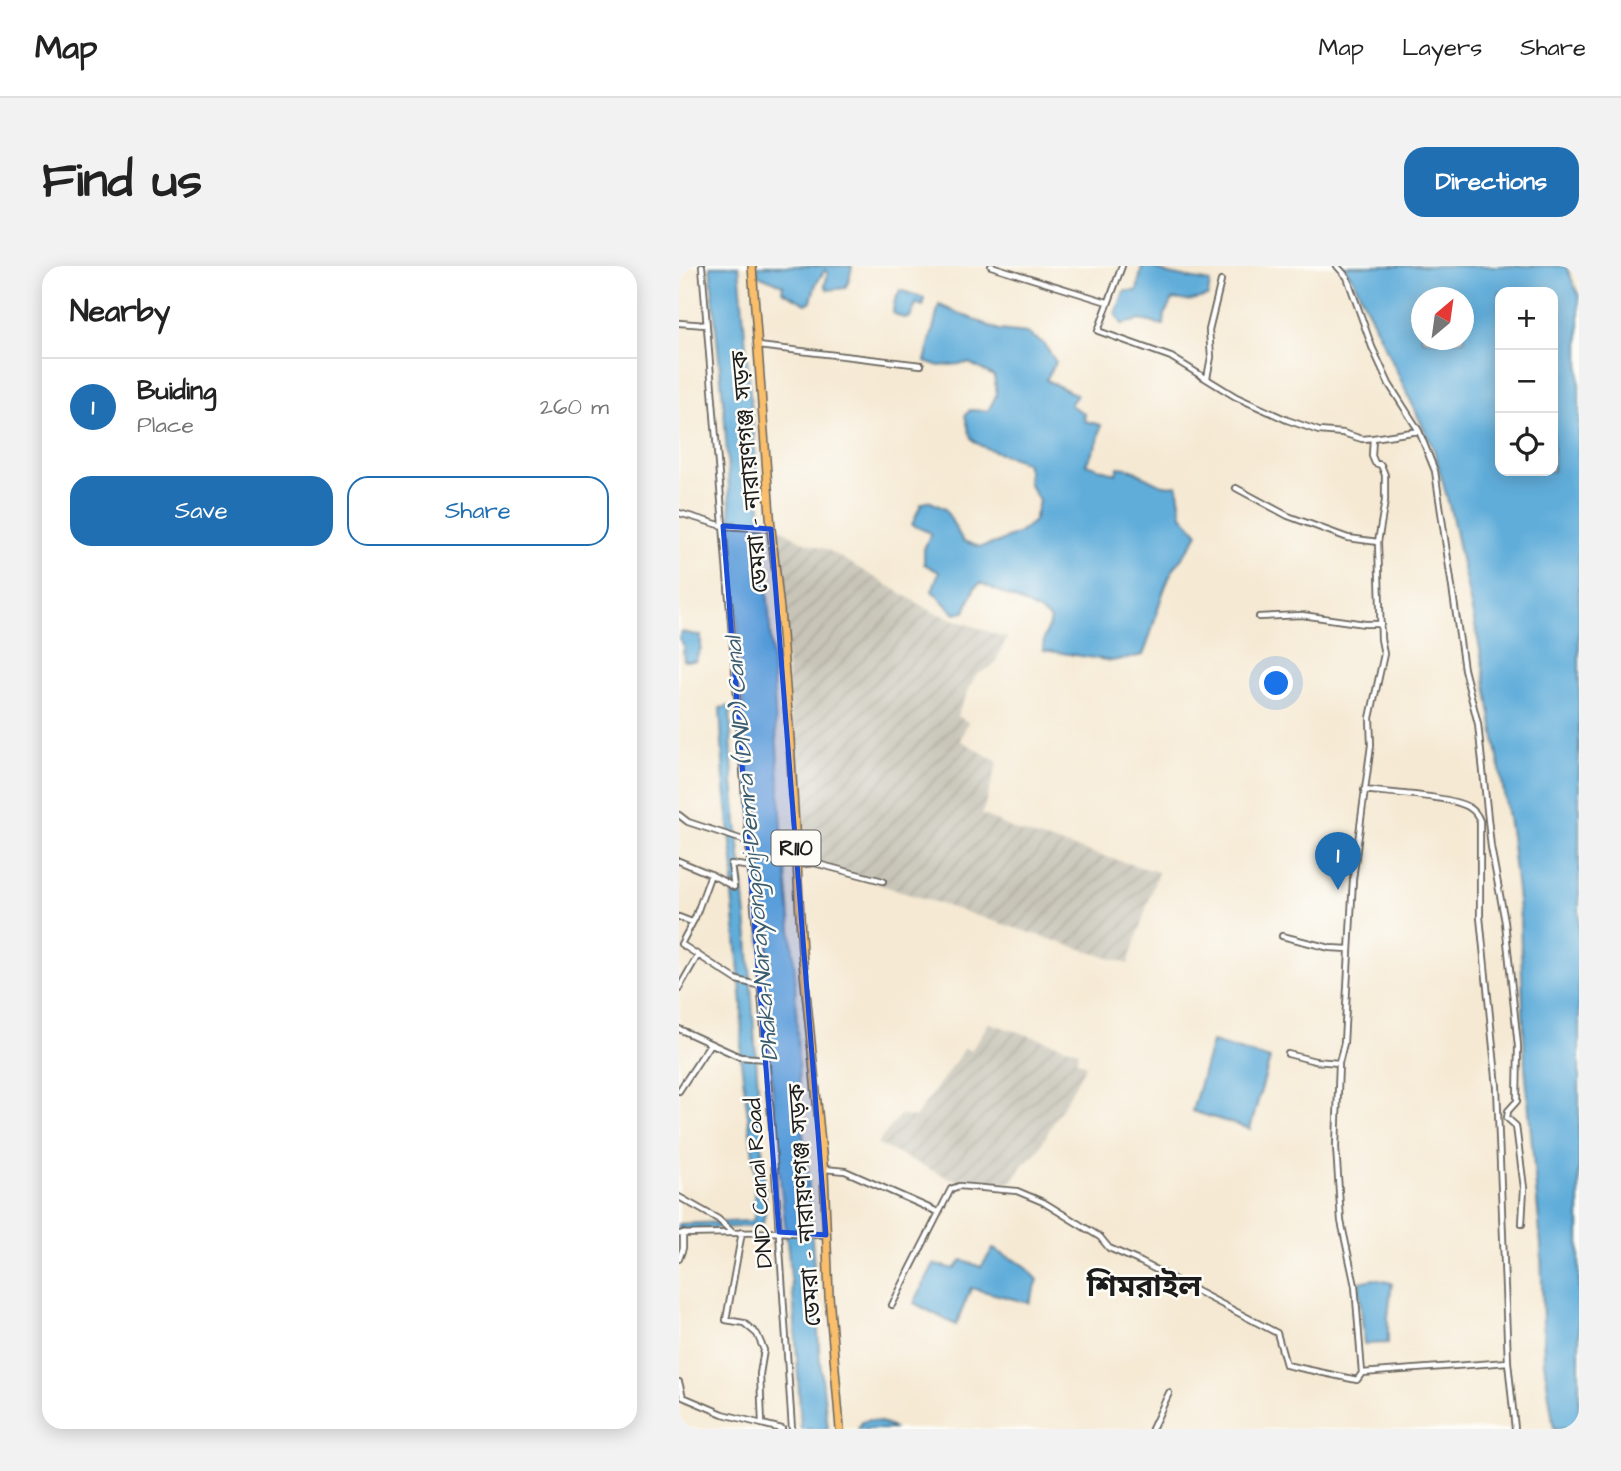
<!DOCTYPE html>
<meta charset="utf-8">
<style>
:root{--surface:#fff;--page:#f2f2f2;--text:#222;--muted:#767676;--line:#e0e0e0;--accent:#1f6fb2}
body{margin:0;font-family:"Architects Daughter","Noto Sans Bengali",sans-serif;background:var(--page);color:var(--text)}
.controls{position:absolute;right:21px;top:21px;display:grid;overflow:hidden;border-radius:14px;box-shadow:0 4px 18px #0003}
.controls button{width:63px;height:63px;display:grid;place-items:center;padding:0;border:0;border-bottom:2px solid var(--line);background:var(--surface);color:var(--text);font:35px sans-serif}
.compass{position:absolute;left:732px;top:21px;width:63px;height:63px;border-radius:50%;background:var(--surface);box-shadow:0 4px 18px #0003;rotate:29deg}
.you{position:absolute;left:598px;top:418px;width:24px;height:24px;margin:-18px;border:5px solid #fff;border-radius:50%;background:#1a73e8;box-shadow:0 0 0 10px #1a73e833}
.badge{display:grid;place-items:center;width:46px;height:46px;border-radius:50%;background:var(--accent);color:#fff;font-size:23px;font-weight:700}
.pin{position:absolute;translate:-50% -58px;filter:drop-shadow(0 2px 4px #0008)}
.pin::after{content:'';position:absolute;top:37px;width:24px;height:21px;background:inherit;clip-path:polygon(0 0,100% 0,50% 100%)}
.list{margin:0;padding:0;list-style:none}
h2{display:flex;justify-content:space-between;align-items:center;height:91px;margin:0;padding:0 28px;font-size:30px}
h2 small{font-size:23px;font-weight:400;color:var(--muted)}
.list li{display:grid;grid-template-columns:46px 1fr auto;gap:21px;align-items:center;box-sizing:border-box;height:98px;padding:0 28px;border-top:2px solid var(--line)}
.list b{display:block;font-size:26px;white-space:nowrap}
.list p{margin:0;font-size:23px;white-space:nowrap;color:var(--muted)}
.list em{font-size:23px;font-style:normal;color:var(--muted)}
.actions{display:flex;gap:14px;padding:21px 28px}
.actions a{flex:1;padding:16px 0;border:2px solid var(--accent);border-radius:21px;text-align:center;font-size:24px;color:var(--accent)}
.actions .main{background:var(--accent);color:#fff}
.icon{flex:none;width:38px;height:38px;fill:none;stroke:currentColor;stroke-width:2;stroke-linecap:round;stroke-linejoin:round}
.map{position:relative;flex:none;width:900px;height:1163px;overflow:hidden;border-radius:21px}
header{display:flex;align-items:center;gap:42px;box-sizing:border-box;height:98px;padding:0 35px;background:var(--surface);border-bottom:2px solid var(--line)}
header strong{font-size:33px}
nav{display:flex;gap:38px;margin-inline-start:auto;font-size:24px}
.intro{display:flex;align-items:center;justify-content:space-between;box-sizing:border-box;height:168px;padding:0 42px}
h1{margin:0;font-size:49px}
.button{padding:18px 32px;border-radius:21px;background:var(--accent);color:#fff;font-size:24px;font-weight:700}
main{display:flex;gap:42px;padding:0 42px}
aside{flex:1;background:var(--surface);border-radius:21px;box-shadow:0 4px 18px #0003}
.map>svg:first-child{display:block}
.industrial{fill:url(#industrial-furrows)}
.water{fill:#61adda;stroke:#3e647b;stroke-width:2;fill-rule:evenodd}
.lines{fill:none;stroke-linecap:round;stroke-linejoin:round}
.street-casing{stroke:#68645c;stroke-width:8}
.primary-casing{stroke:#68645c;stroke-width:10}
.street{stroke:#fff;stroke-width:4.5}
.primary{stroke:#f9bf6d;stroke-width:7}
.marked{fill:#1d4ed8;fill-opacity:0.2;stroke:#1d4ed8;stroke-width:5;stroke-linejoin:round}
.labels{text-anchor:middle;stroke-width:5;stroke-linejoin:round;paint-order:stroke}
.shield{fill:#fdfcf7;stroke:#605f5e;stroke-width:2}
.shield-label{font-size:21px;font-weight:bold;fill:#1c1c1c}
.street-label{font-size:23px;fill:#1c1c1c;stroke:#fdfcf7}
.water-label{font-size:24px;font-style:italic;fill:#3b5d71;stroke:#fdfcf7}
.district-label{font-size:30px;font-weight:bold;fill:#1c1c1c;stroke:#fdfcf7}
</style>
<header>
<strong>Map</strong>
<nav><a>Map</a><a>Layers</a><a>Share</a></nav>
</header>
<div class="intro"><h1>Find us</h1><a class="button">Directions</a></div>
<main>
<aside>
<h2>Nearby<small></small></h2>
<ul class="list">
<li><span class="badge">1</span><div><b>Buiding</b><p>Place</p></div><em>260 m</em></li>
</ul>
<div class="actions"><a class="main">Save</a><a>Share</a></div>
</aside>
<div class="map">
<svg width="900" height="1163" viewBox="0 0 900 1163">
<defs>
<pattern id="industrial-furrows" width="10" height="10" patternUnits="userSpaceOnUse" patternTransform="scale(1.75)"><rect width="10" height="10" fill="#c8c4b8"/><path d="M-1 1l2-2M0 10L10 0M9 11l2-2" fill="none" stroke="#aba89e"/></pattern>
</defs>
<rect width="100%" height="100%" fill="#fdfcf7"/>
<filter id="ink" filterUnits="userSpaceOnUse"><feTurbulence type="fractalNoise" baseFrequency=".0143" numOctaves="2"/><feDisplacementMap in="SourceGraphic" scale="14" xChannelSelector="R" yChannelSelector="G"/><feConvolveMatrix kernelMatrix="1 2 1 2 8 2 1 2 1" color-interpolation-filters="sRGB"/></filter>
<filter id="wash" filterUnits="userSpaceOnUse"><feTurbulence type="fractalNoise" baseFrequency=".00686" numOctaves="4" result="noise"/><feDisplacementMap in="SourceGraphic" scale="28" xChannelSelector="R" yChannelSelector="G"/><feGaussianBlur stdDeviation="1.57" result="paint"/><feColorMatrix in="noise" values="0 0 0 0 0 0 0 0 0 0 0 0 0 0 0 0 0 1.4 0 .05"/><feComposite in="paint" operator="in"/></filter>
<g filter="url(#wash)">
<rect width="100%" height="100%" fill="#f5e9d3"/>
<path class="industrial" d="M99,261L122,275L149,284L254,346L328,372L315,399L296,410L278,450L289,456L281,474L319,496L303,548L338,565L479,606L449,698L120,593Z
M310,757L400,785L397,794L407,799L359,884L343,899L333,916L302,918L272,913L198,878L221,849L236,852L286,782L292,785Z"/>
<path class="water" d="M31,0H60L90,344L103,562L116,705L121,842L129,911L141,1095L149,1163H122L115,1040L99,893L65,456L45,144Z
M78,0H173L170,15L166,22L149,24L146,19L149,7L146,4L137,18L132,35L127,38L103,25L104,19L79,9Z
M463,0H471L489,8L531,16L529,30L510,35L494,33L486,47L485,59L461,54L443,58L437,48L445,25H458Z
M664,0H887L900,30V1163H875L865,1096L862,979L846,800L841,653L832,570L801,383L773,250L755,184L674,13ZM821,26H874V205H821ZM743,32H785V74H743Z
M221,24L245,32V39L243,40L238,37L231,51L224,52L214,47L215,37Z
M260,39L320,64L348,67L364,77L377,96L367,114L398,129L391,139L405,147L406,155L422,159L419,175L407,198L437,208L439,201C461,201 475,224 498,219L503,249L519,267C512,283 499,294 491,310C479,334 475,364 464,389L433,395L364,384L365,373L372,353C350,337 326,329 302,317L296,321L286,346L276,348L253,325L260,306L245,298V283L252,267L233,259L242,238L250,235L266,243L284,275L301,281L317,277L340,267L355,255L360,235L349,216L350,207L347,197C334,190 297,183 292,171C289,164 289,158 286,150L291,144L309,145L318,128L315,110L290,97L260,100L246,95Z
M3,366L22,370V382L16,395H5L4,379L0,372Z
M51,440L54,516L69,672L87,941L84,957L80,960L0,964V958L72,955L75,953L76,905L62,795L63,739L53,628L55,604L45,513L41,442Z
M533,776L591,793L571,863L513,845Z
M314,983L345,999L359,1014L350,1037L292,1022L277,1059L235,1037L255,998L275,1003L283,994L302,1001Z
M695,1013L713,1017L709,1051V1077L685,1078L680,1016Z
M189,1154L202,1156L216,1163H179L183,1156Z"/>
</g>
<g filter="url(#ink)">
<g class="lines">
<defs>
<path id="street" d="M23,0L93,863L113,1163
M312,0L428,36
M443,0L419,65L492,91L557,131L608,154L640,165L664,167L683,173L694,172L693,190L696,197L702,199L706,209V235L699,276L702,373L705,388L691,452L692,479L674,613L665,777L660,797L657,881L662,955L676,1020L683,1107L829,1096
M658,0L668,11L693,81L710,118L740,165L756,205L785,403L799,458L812,581L826,656L839,780L838,835L829,845L828,852L837,860L845,922L843,958
M0,57L27,59
M79,80L242,99
M528,112L532,91L530,64L542,15
M694,172L740,165
M557,222L609,250L669,272L699,276
M0,247L44,260L92,263
M580,351L623,349L686,358H702
M685,524C708,527 774,530 791,542C796,545 799,550 801,555V651L818,821L829,1096L836,1163
M0,549L9,556L70,576
M0,595L31,608L55,621L52,598L73,601
M118,599L135,597L204,615
M32,608L16,652L2,678L58,714L82,720
M0,651L13,656
M603,670L651,682L670,683
M0,722L19,689
M0,763L61,791L88,793
M609,788L636,795L660,797
M0,825L31,778
M145,903L166,905L259,946
M0,931L39,953L53,966
M63,966L47,1054L65,1057L78,1068L85,1084L81,1108L83,1158L103,1163
M0,968L100,966L147,969
M0,993L4,982V967
M213,1039L272,923L280,920L338,925L364,936L421,971L430,982L462,996L598,1067L607,1099L678,1114L683,1107
M0,1116L4,1131L44,1148L83,1158
M473,1163L490,1127"/>
<path id="primary" d="M73,0L92,263L101,343L111,474L123,686L145,907L150,1030L161,1163"/>
</defs>
<use href="#street" class="street-casing"/>
<use href="#primary" class="primary-casing"/>
<use href="#street" class="street"/>
<use href="#primary" class="primary"/>
</g>
</g>
<path class="marked" d="M44,260L92,263L147,969L100,966Z"/>
<g class="labels">
<rect class="shield" x="92.5" y="564.5" width="49" height="35" rx="5"/>
<g class="shield-label">
<text x="117" y="589">R110</text>
</g>
<g class="street-label">
<text transform="translate(70 206) rotate(-95)" y="8">ডেমরা - নারায়ণগঞ্জ সড়ক</text>
<text transform="translate(79 917) rotate(-94)" y="8">DND Canal Road</text>
<text transform="translate(125 939) rotate(-94)" y="8">ডেমরা - নারায়ণগঞ্জ সড়ক</text>
</g>
<g class="water-label">
<text transform="translate(72 583) rotate(-95)" y="8">Dhaka-Narayongonj-Demra (DND) Canal</text>
</g>
<g class="district-label">
<text x="465" y="1030">শিমরাইল</text>
</g>
</g>
</svg>
<div class="controls">
<button>+</button>
<button>−</button>
<button><svg class="icon" aria-label="locate" viewBox="0 0 24 24"><circle cx="12" cy="12" r="6"/><path d="M12 2v4M12 18v4M2 12h4M18 12h4"/></svg></button>
</div>
<svg class="compass" viewBox="-18 -18 36 36"><path d="M0-13l5 13h-10z" fill="#e53935"/><path d="M0 13l5-13h-10z" fill="#767676"/></svg>
<div class="you"></div>
<div class="pin badge" style="left:659px;top:624px">1</div>
</div>
</main>
